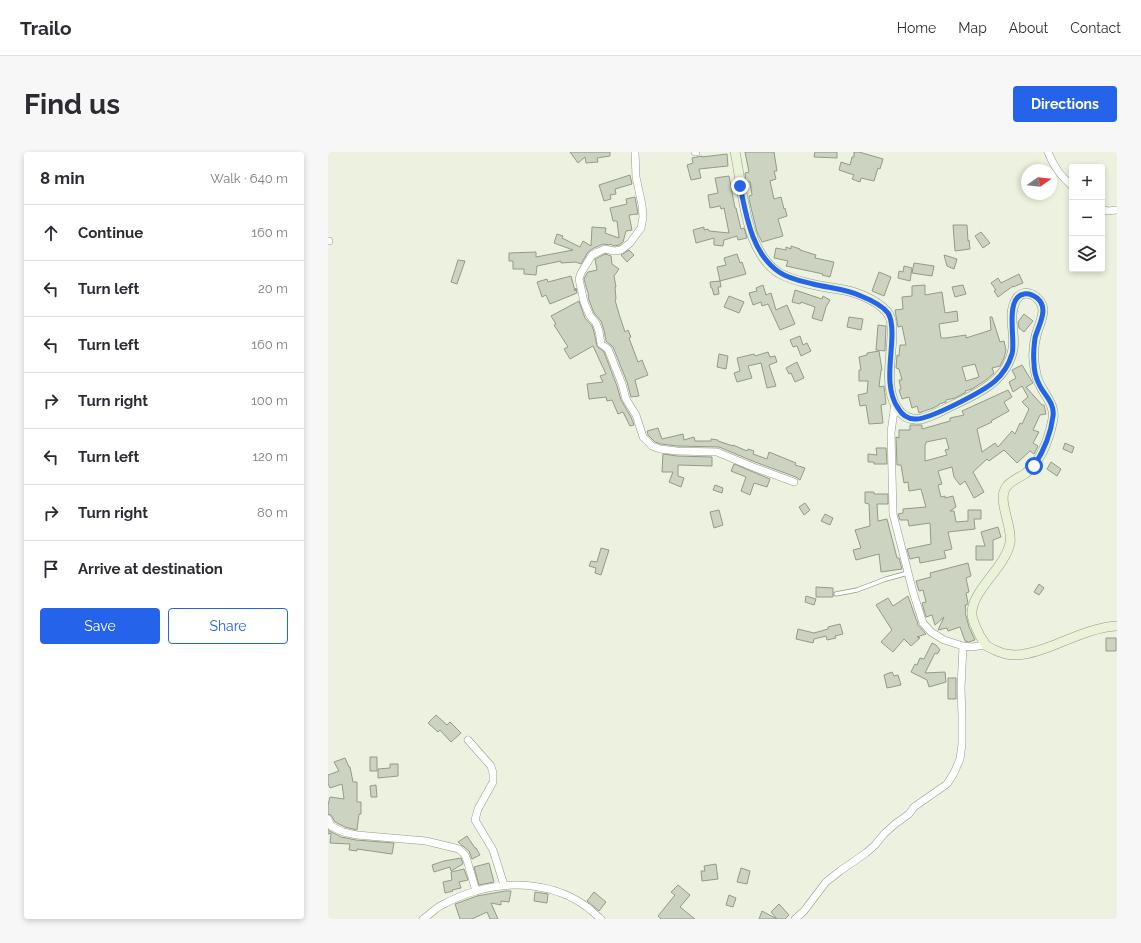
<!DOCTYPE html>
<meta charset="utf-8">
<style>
:root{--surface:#fff;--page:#f7f7f7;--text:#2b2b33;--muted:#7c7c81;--line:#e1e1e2;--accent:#2563eb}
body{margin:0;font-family:Raleway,sans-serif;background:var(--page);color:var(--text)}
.controls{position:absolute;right:12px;top:12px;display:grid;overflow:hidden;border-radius:4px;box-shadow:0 2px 6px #0003}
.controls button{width:36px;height:36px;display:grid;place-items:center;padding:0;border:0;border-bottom:1px solid var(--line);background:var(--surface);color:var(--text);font:20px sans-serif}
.compass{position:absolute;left:693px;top:12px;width:36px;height:36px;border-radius:50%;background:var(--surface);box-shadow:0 2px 6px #0003;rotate:75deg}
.stop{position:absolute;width:12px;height:12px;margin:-9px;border:3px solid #2563eb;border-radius:50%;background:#fff}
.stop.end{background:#2563eb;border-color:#fff;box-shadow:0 1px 4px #0008}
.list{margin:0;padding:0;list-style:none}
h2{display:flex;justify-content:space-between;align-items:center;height:52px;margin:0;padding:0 16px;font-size:17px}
h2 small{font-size:13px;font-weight:400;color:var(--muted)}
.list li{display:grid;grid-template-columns:26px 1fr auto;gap:12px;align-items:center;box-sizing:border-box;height:56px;padding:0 16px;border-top:1px solid var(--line)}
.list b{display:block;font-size:15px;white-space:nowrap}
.list em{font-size:13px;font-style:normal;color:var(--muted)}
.actions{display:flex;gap:8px;padding:12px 16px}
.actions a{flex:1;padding:9px 0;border:1px solid var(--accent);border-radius:4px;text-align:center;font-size:14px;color:var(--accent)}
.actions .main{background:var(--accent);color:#fff}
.icon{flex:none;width:22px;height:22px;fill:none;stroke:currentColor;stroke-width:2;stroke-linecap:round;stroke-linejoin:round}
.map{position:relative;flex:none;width:789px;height:767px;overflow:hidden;border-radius:4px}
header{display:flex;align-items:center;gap:24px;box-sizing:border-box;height:56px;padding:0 20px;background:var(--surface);border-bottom:1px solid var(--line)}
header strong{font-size:19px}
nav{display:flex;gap:22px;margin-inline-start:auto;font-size:14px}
.intro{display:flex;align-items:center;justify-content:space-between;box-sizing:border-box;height:96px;padding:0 24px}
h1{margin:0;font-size:28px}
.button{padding:10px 18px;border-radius:4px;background:var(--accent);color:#fff;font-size:14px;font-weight:700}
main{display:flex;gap:24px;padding:0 24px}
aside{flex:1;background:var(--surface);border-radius:4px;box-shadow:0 2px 6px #0003}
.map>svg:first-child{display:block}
.building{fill:#ccd3c0;stroke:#949a88;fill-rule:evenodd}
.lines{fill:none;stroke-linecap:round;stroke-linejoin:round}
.service-casing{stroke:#939a88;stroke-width:5}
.minor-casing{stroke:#939a88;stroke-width:8}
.secondary-casing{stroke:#939a88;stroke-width:10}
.service{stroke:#fff;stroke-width:3.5}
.minor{stroke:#fff;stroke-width:7}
.secondary{stroke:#eaf2d8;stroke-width:9}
.route{stroke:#2563eb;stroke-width:5}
</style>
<header>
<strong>Trailo</strong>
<nav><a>Home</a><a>Map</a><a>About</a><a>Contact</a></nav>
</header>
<div class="intro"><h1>Find us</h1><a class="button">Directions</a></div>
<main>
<aside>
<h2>8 min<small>Walk · 640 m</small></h2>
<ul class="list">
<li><svg class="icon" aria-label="ahead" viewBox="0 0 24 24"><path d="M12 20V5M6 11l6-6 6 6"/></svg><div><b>Continue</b></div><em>160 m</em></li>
<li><svg class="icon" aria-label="left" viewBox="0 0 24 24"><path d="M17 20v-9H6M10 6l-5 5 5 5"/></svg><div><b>Turn left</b></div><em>20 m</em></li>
<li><svg class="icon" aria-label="left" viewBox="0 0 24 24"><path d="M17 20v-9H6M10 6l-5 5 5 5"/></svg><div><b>Turn left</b></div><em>160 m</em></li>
<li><svg class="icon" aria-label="right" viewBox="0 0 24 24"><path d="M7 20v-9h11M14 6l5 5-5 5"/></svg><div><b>Turn right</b></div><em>100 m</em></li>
<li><svg class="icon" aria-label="left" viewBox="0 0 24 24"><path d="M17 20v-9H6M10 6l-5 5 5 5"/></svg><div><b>Turn left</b></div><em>120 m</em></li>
<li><svg class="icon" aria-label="right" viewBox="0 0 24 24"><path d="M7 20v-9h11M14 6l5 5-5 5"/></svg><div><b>Turn right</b></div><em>80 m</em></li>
<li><svg class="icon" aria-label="arrive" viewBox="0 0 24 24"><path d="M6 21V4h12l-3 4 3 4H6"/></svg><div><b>Arrive at destination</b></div></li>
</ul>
<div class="actions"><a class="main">Save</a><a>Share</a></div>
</aside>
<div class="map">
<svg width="789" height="767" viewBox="0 0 789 767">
<rect width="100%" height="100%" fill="#ecf2df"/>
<path class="building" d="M242,0H282V4L269,6L270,10L258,11L257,5L250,11Z
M417,0H446L449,19H446L448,27L442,29L446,47L453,45L456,57L457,56L459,64L450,67L455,84L434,90L429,80L425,64L421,47V44L424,43L422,30H418L417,21L421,20Z
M487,0H509V6L486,5Z
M526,0H531L555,7L552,17L550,16L546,29L533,26L532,30L524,27L526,23L511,18L513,10L522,13L524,5H526Z
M399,2L400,14L371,17L373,26L363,28L359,13L365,11L364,6L374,4V5Z
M302,23L304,32L287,37L288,42L282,43L283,47L276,49L271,33Z
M401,24L407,56H408L413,77L416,76L419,86L410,88L409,84L396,88L395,94L386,93V86L368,91L365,78L376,75V78L380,77L381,79L401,81L396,56L393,57L392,54L382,56L380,43L390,41L387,26Z
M307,45L310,62L301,63L304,78L298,79L295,90L291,93L286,94L282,92V93L275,92L266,96L260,100L253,112L248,110L233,111V109L209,114L208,123L196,122V117H185V109H181V101L208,100V105L245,98L226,91L229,82L235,84L234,86L252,95L255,89L263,94L264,75L278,76L277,81L291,86L289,69H285L282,56L299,52L298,47Z
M625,73H639L640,89L641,88L642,97L627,99Z
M653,80L662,91L655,96L647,84Z
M463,94L472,97V98L488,103L487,106L506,110L502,125L494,123L495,122L458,114L460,109L446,106L448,96L458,98V95L463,97Z
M301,98L306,103L299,110L293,103Z
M277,102L283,104L284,112L291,117L286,124L288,135H287L288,147L287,148L291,162L297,180L300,178L303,185L301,186L310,210L314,208L320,223L307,228L311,244L303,245L299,230L285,195L278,189L276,178L273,169L266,161L261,148L260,143H261L259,138L256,127L258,123L260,120L269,118L267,107Z
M409,102L412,111L414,110L418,122L392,129L389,115L398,113L396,106Z
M616,103L629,107L626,117L619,114Z
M130,108L137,109L129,132L123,130Z
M586,111L606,114L604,124L584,121Z
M576,114L584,116L582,129L570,126L571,119L575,120Z
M551,120L563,125L556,144L544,139Z
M691,122L695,131L685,135V134L670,145L666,139L668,138L663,131L670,126L673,131Z
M243,124L247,139L248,136L249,141L222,152L218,143L214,145L209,130L219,127L220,130Z
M392,129L393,135H390L391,142L386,143L384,136H383L382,130Z
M435,133L438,143L443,141L448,158L459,153L467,172L452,178L440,152L434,154L433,150L425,153L421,141L429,139L428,136Z
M597,133V143L614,140L617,161L629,159L630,169L611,172L613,186H618L638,183V186L663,178L662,165H664L672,190L676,189L678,198L676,206L672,214L664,216L666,221L658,228L644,237L637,239L638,240L627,246L618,248V250L611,252V253L605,256L591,261L589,254L584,256L581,245L574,247L571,238L573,237L571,228H574L571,217L568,216L569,203L571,204L572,193H578L574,174L570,175L567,158L575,157L574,145L584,144V134ZM647,212L651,225L638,229L634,215Z
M635,133L638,142L627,145L624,135Z
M467,138L494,147L495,144L502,148L498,155L494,169L484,166L487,155L473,150L472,152L464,150Z
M401,144L416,150L411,161L396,155Z
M251,149L257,166L264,174L266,180L269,194L276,200L289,234L293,248L303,265L306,273L302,274L295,260L290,262L284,248L279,249L278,245L261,247L259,232L275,230L272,224L278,222L265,194L242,207L236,197L240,195L226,173L228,172L223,164Z
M696,162L705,169L696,180L691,176L690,170Z
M521,165L535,167L533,178L519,175Z
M550,173L558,174L557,199L548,198Z
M472,184L475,193L479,191L483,199L473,204L469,194L465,195L462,188Z
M551,199L554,218H553L551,235L556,234L558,252L553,253L555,271L541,272L538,253L532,254L530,243L539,241L540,229H531V218H533L531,205L539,203V201Z
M440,200L442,205L447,204L449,210L441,213L448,234L439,236L433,211L420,214L424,226L409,230L406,221L412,219L409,206L426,202L427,204Z
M391,202L400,204L398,217L389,215Z
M469,210L476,226L467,230L463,221L461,222L458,216Z
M694,213L705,231L698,235L714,253H716L718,262L712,263L705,278L711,280L705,291L710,294L706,302L702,299L689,311L676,298L661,309L659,307L645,320L656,340L646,346L637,329L632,333L626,325L624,315L610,319L614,332L610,333L613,345L617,344V346L625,344L628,355L622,359H626L628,370L640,369V358H653V367H646L647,377L620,380L624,397L616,399L618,406L592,411L591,405L582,407L579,397L603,392L602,371L581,374L580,368H572L570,362L575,361V357L598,355L593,337L581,339L580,330L576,331L573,313H569L568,285L571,286V278H582V273H594V277L622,269V266L636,263L634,259L680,238L684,245L676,250L681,259L663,269L664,270L649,277L654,300L667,291L670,295L684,279L687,282L692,271L694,272L701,257L694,250L700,245L694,234L685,240L681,230L688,226L684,218ZM618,286L621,297L617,298L619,303L597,309V293L598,292V290Z
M330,276L334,287L355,282L356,288L366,285L367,289H383V287L390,288V289L405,294V293L419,299L420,297L426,299L425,302L439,307L441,300L468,311L467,313L477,316L472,328L468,325L427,310L391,295L349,294L333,292L327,290L320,283L319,279Z
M737,291L746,295L744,301L735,297Z
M548,296H558L559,312H546V310H540V302L549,303Z
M335,302L349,304L384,305V314L350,313V324L356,326L353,335L341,330L345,320H334Z
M723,310L733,317L729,324L719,317Z
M406,312L442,327L439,335L426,331L422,343L413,339L418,325L403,319Z
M387,333L395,336L394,341L385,338Z
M537,340H546V342H560V352H549L550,369L559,367L569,406H571L574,417L553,420L551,402L528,408L525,398L533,396L527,378L542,374L541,352L537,351Z
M477,351L482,358L476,363L471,355Z
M391,358L395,373L386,376L382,360Z
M497,362L505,366L502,373L493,369Z
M670,375L673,385L665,388V408H648V394H657L653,380Z
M273,396L281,398L273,423L267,421L268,416L261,414L263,409L269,410Z
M640,411L643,424L638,426L641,440L638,441L640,451L639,453H637L638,459L637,460L641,475L647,488L641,490L637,489L632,475L620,479L619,476L610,478L616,465L607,473L604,463L598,465L594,451L598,450L595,438L591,439L588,429L603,425L602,421Z
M711,432L716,436L711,443L706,440Z
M488,435L505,436V445H488Z
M478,444L488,447L486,453L477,450Z
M580,444L588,467L590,471L589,472L598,482L589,485L592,486L583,494L576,487L565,500L553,490L564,478L548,453L560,446L565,454Z
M512,472L515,482L507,484L508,486L499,488L498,484L486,487L485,491L468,487L470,477L486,481L500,477V475Z
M778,486H788V499H778Z
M604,491L608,493L612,498L609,502L607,501L597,521L617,520L618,530L601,535L599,528L583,520L587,512L589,513L592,506L596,507Z
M564,520L566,524L570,523L573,533L559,536L556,523Z
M620,526H628V547H620Z
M108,563L119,573L122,570L133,581L123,590L112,578L110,580L100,571Z
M42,605H49V619H42Z
M17,606L21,615H22L25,630H29V650H33V662H31L29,678L17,675L7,670L3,663L0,662V653L2,645L16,647L14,632L2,636L0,631V623L11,619L6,610Z
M62,612H70V624L50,626V617L62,616Z
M48,633L49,645H43L42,634Z
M0,678L13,685L28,688L66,691L64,702L29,697V699L21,698L22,692L2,691L3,681L0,682Z
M139,684L147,696H148L152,703L144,707L141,699L130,690Z
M133,706L135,712L123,719L122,715L106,720L104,713L116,709Z
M161,711L166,730L151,733L146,715Z
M388,712L390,727L374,729L373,719H377L376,714Z
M413,716L422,719L419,732L409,730Z
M136,717L140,728L131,730L133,736L124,738L125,739L117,741L115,730L124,728L123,720Z
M350,733L362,743L352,755L367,767H333L330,764L347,743L343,740Z
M177,739H183L181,750L173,749V753L163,751L170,767H162L159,760L144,767H132L127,752L149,744Z
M207,740L220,742L219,751L206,749Z
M266,740L278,750L271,759L259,749Z
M401,743L408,746L405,755L398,753Z
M451,752L461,763L457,767H431L434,759L449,767L443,760Z"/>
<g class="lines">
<defs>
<path id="service" d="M508,442L529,438L558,427L580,421"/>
<path id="minor" d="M307,0L308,25L314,53L315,65L313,76L302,91L293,98L286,99L277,97L270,100L264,103L253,121L251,127L256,150L262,164L268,171L271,179L273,192L280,197L294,232L298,247L308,263L315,285L324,294L332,297L349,299L389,300L425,315L466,330
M367,0H368
M720,0C726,15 732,23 744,34
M774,57L779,59L789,58
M0,89H1
M567,252L563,280L565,362L585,440L595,471L603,480L616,488L635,494
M140,588L163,614L165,621V630L150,657L147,668L165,698L176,733
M0,667L3,674L15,680L29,683L98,689L131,697L137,703L139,708L148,739
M95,767C102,763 107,756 114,753C125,747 137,742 148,739C185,728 228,732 259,755C264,759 268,763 273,767
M467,767L476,759L498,730L512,719L538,701L547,693L556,682L567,672L581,662L586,655L619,632L626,621L632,607L634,592V564L633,536L635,494L644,495L657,493"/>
<path id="secondary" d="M407,0C415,36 416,99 451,121C467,130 492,134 510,137C526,139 548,147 559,160C564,166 564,173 564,181C564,205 554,241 573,261C578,266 585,268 593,267C603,265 613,259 623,254C649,242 679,229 685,197C688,181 679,164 688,148C695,134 714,144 715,158C715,167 710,175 708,184C705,196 705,210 708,222C711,239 728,250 725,267C721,287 714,308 698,321C691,326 681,329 677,337C670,350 685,376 682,391C677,416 642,440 644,463C645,471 649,477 652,484C653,485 657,492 658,493C661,496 673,501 678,502C692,505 707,500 721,495C742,487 766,475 789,474"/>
</defs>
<use href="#service" class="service-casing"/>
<use href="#minor" class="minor-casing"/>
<use href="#secondary" class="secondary-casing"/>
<use href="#service" class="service"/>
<use href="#minor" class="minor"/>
<use href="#secondary" class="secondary"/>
</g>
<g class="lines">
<path class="route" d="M412,34C418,63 424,102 451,120C461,127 473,129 485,132C501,136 518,137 533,144C543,148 554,153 560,161C564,167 564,176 564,182C564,205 556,236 570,256C574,263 579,267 587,267C601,268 656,239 667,229C676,221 681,212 684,202C688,189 676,145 696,142C701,141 705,143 709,146C722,156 710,174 707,186C706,194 705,203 706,211C706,218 708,226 711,232C716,243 727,251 725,264C723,281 715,300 706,314"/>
</g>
</svg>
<div class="controls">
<button>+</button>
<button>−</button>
<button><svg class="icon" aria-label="layers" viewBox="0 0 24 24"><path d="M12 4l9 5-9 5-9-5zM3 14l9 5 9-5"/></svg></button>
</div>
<svg class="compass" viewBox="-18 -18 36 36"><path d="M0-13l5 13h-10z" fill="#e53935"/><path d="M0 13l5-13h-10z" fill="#7c7c81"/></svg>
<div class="stop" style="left:706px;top:314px"></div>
<div class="stop end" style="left:412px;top:34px"></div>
</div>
</main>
